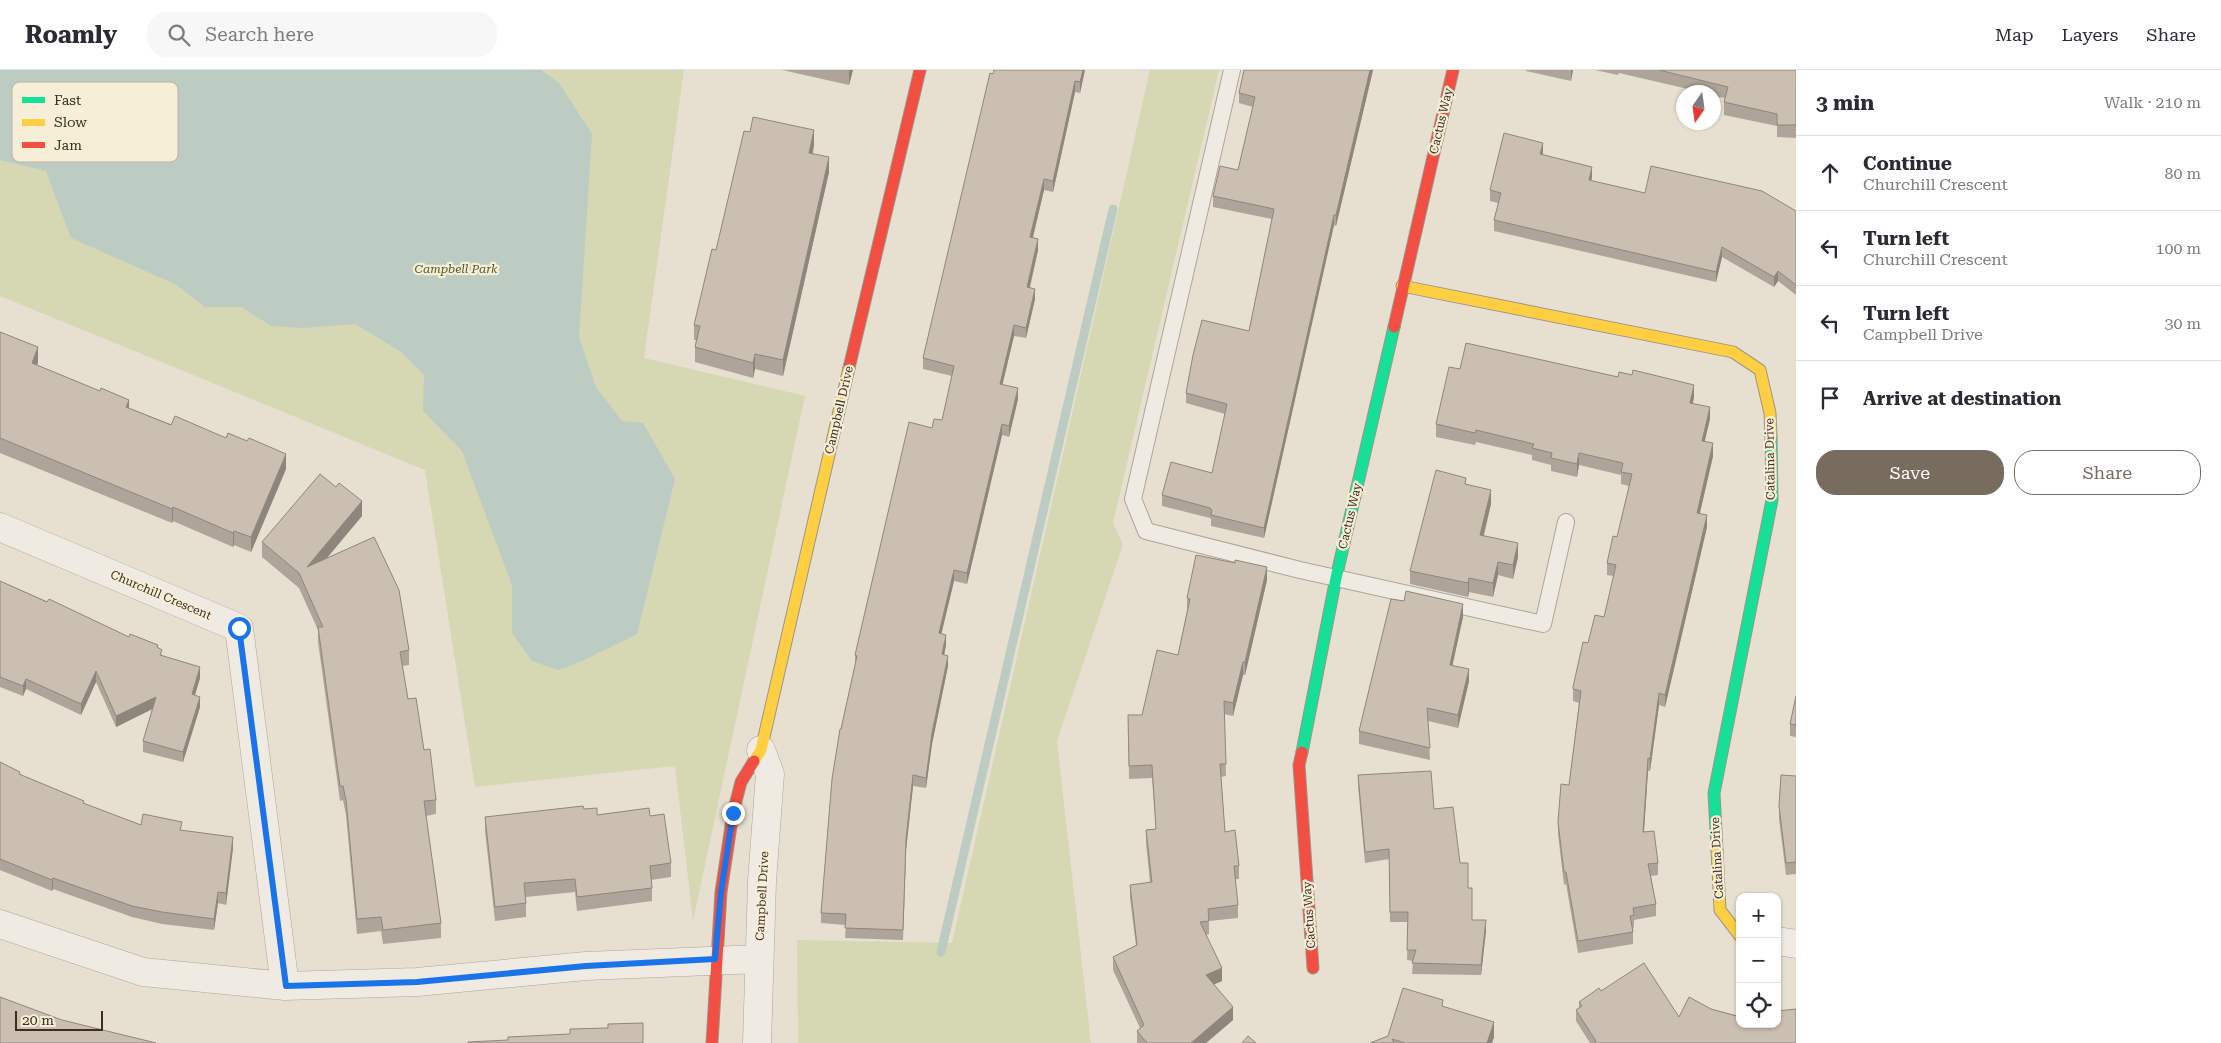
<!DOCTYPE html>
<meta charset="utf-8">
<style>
:root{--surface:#fff;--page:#f7f7f7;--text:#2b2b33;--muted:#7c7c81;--line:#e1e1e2;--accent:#786c5e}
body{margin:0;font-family:"Roboto Serif",serif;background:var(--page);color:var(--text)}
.controls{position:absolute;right:15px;bottom:15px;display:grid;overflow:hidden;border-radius:10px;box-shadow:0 1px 4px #0004}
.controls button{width:45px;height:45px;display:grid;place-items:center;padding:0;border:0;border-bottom:1px solid var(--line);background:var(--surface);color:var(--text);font:25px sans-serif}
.compass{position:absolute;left:1676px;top:15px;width:45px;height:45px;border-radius:50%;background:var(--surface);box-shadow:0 1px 4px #0004;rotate:193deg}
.scale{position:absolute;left:15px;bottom:12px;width:88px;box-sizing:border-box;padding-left:5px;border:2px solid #3d2e20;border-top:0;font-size:14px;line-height:18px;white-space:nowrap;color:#3d2e20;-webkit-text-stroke:4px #f7eed8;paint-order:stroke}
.stop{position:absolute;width:15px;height:15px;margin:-11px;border:4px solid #1a73e8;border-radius:50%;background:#fff}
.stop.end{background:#1a73e8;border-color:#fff;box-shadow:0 1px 5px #0008}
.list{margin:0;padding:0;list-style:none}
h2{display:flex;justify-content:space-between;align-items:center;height:65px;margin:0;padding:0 20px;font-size:21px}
h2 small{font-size:16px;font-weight:400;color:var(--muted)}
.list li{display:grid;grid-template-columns:32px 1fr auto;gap:15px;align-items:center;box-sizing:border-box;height:75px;padding:0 20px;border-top:1px solid var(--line)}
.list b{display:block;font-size:19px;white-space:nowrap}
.list p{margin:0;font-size:16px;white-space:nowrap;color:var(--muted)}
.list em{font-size:16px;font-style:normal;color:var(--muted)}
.actions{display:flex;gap:10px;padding:15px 20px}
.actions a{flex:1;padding:11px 0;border:1px solid var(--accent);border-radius:20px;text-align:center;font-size:18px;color:var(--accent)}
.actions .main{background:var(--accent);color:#fff}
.icon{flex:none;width:28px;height:28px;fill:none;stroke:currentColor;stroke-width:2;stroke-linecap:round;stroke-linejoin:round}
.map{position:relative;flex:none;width:1796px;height:973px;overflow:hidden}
header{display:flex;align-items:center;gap:30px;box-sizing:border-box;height:70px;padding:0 25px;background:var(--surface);border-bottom:1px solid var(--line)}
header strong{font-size:24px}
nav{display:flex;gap:28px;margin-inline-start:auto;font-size:18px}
.search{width:350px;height:45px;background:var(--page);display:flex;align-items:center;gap:12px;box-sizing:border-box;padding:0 18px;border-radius:20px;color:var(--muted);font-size:19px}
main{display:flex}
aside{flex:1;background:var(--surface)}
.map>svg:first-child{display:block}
.green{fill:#d6d7b3}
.water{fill:#bcccc2}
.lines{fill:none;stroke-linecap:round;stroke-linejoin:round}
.stream{stroke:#bcccc2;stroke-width:9}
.lane-casing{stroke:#ada599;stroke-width:18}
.street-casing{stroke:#ada599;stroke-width:29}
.fast-casing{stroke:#9c958a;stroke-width:13}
.slow-casing{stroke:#9c958a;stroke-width:13}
.jam-casing{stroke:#9c958a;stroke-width:13}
.lane{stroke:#efebe3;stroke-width:16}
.street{stroke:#efebe3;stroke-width:28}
.fast{stroke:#16e098;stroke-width:11}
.slow{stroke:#ffcf43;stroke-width:11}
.jam{stroke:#f24e42;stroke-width:11}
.wall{fill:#afa499}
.shaded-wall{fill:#8e867d}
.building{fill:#cbbfb2;stroke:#8e867d}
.route{stroke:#1a73e8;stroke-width:6}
.labels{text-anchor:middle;stroke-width:4.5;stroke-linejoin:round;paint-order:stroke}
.street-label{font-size:12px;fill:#3d2e20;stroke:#f7eed8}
.park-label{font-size:12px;font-style:italic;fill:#4d5a26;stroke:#f7eed8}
.key{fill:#f7eed8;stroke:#bfb4a1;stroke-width:1}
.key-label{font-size:14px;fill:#3d2e20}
</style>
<header>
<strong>Roamly</strong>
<div class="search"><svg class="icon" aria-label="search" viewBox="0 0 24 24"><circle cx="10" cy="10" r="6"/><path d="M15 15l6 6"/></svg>Search here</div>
<nav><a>Map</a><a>Layers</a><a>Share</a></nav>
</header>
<main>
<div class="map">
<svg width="1796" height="973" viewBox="0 0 1796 973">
<rect width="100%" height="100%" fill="#e7e0d1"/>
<path class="green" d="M0,0H684L644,288L805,326L693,851L675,696L475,717L425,400L0,226Z
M1150,0H1219L1113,453L1123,475L1057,671L1091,973H798L797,870L952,873Z"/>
<path class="water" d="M0,0H541L559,13L592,64L579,267L596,317L622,351L643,353L675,409L637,564L582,591L558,600L532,591L512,563V515L462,381L423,341L424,305L400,281L355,254L304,258L271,256L242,237H205L175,214L71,168L46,101L0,90Z"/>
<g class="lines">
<path class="stream" d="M941,882L1113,139"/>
<defs>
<path id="lane" d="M1232,0L1133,429L1146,461L1300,500L1543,554L1566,452"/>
<path id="street" d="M0,457L239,558L285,916
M0,854L143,902L285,916L417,912L586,896L759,889
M1777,871L1796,874
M757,973L762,811L770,704L761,680"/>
<path id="fast" d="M1302,682L1336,508L1394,257
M1717,780L1714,723L1772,430L1771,366"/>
<path id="slow" d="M1402,216L1733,282L1760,300L1770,343L1771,366
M754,691L761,680L849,298
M1717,780L1720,840L1740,866"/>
<path id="jam" d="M1394,257L1453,0
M849,298L920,0
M1302,682L1299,695L1313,898
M712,973L721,822L733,743L741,712L754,691"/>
</defs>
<use href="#lane" class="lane-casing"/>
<use href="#street" class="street-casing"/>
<use href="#fast" class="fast-casing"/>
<use href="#slow" class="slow-casing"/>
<use href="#jam" class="jam-casing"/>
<use href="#lane" class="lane"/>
<use href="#street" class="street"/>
<use href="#fast" class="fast"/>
<use href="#slow" class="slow"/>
<use href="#jam" class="jam"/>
</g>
<path class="wall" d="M782,0H853L849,15Z
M1085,0L1080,23L1075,22L1053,122L1044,120L1033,168L1038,180L1030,218L1035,229L1026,268L1014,266L1002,315L1018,329L1009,367L1002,365L967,514L954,511L941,563L946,575L944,585L948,596L932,674L926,718L913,716L906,780L903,870L845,868L846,855L821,853V843L841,659L855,596V585L932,358L942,350L952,306L923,299V288L993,4Z
M1244,0H1373L1336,156L1334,155L1264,468L1211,456V449L1210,448L1162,436V425L1212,403L1225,344L1186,333V323L1249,261L1272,149L1213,137V126L1238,100L1253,37L1239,33V23Z
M1526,0H1573L1571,11L1526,1Z
M1595,0H1796V68L1777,67V56L1724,45V32L1725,28L1714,26V22H1701L1619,3L1618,5Z
M814,75L813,84L829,102L783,306L755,299L753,308L695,292V277L696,270H694V255L716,180Z
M1543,83V85L1592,107L1591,111L1645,123L1796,141V225L1778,211L1774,217L1722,187L1716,212L1494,161V150L1498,133L1490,131V120Z
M0,262L38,292L37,295L129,338L286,399L251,482L234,475L233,477L173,451L172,453L0,383Z
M1460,299L1694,327L1693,333L1710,349L1704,371L1713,386L1700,443L1707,457L1665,637L1659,635L1650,701H1648L1644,762L1658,793V805L1651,806L1656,834V846L1634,850V857L1633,858V874L1578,883L1566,814L1564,815L1558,764V752L1569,715L1579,633L1573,631V617L1588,573L1604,547L1614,506L1607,505V493L1617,467L1629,416L1621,414V405L1579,395L1577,407L1551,401V395L1532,390V385L1476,372L1475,375L1436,367V354Z
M1466,414L1491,434L1484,466L1518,487L1513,509L1498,505L1493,527L1469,522L1468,527L1410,514V501Z
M362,446L326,488L409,580V595L402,596L408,629L424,680L436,730V744L426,746L441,853V868L383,874L381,861L357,864L346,745L343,730L340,731L318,572V560L299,518L262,487V472Z
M1267,510L1245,605H1243L1233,646L1224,644L1226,706L1221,707L1225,762L1239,796V809H1235L1238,835V848L1209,851V864L1206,865L1222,911L1214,914L1233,950L1206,973H1137V961L1140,958L1113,900V887L1136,876L1130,828V815L1150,813L1146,773V760L1156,759L1152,708L1129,709L1128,645H1142L1178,585L1187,541V528Z
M0,511L129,567L158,578L162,586L200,608L195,625L200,637L183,692L143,682V671L153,639L116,657L96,612L81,645L26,619L23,626L0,617Z
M1463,547L1452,595L1469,611L1458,658L1428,651L1430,690L1359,674V661Z
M1796,626V667L1790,666V654Z
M0,692L20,705L84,734L141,755L182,761L233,778L226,835L218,833L214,860L162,854L132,847L53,819L52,821L0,800Z
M1358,705L1434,739L1460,793L1468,818L1472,850L1486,861L1481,905L1412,904L1413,891L1407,890L1408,852H1390L1389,789L1365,793L1358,716Z
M1796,706V804L1786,805L1779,749V736Z
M584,739L597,745L650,746L671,793V807L651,810L652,818V831L577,841L575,822L526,827V847L495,851L485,761V747Z
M1601,921L1679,947L1711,939L1776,955L1775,954H1777L1796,973H1590L1576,951V940L1579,938V932Z
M1443,936L1494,967L1492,973H1370L1388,966Z"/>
<path class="shaded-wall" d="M849,0H853L849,15Z
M1083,0H1085L1080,23V12Z
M1370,0H1373L1336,156V145Z
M1571,0H1573L1571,11Z
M1075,11V22L1053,122V111Z
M814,60V75L809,98V83Z
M1543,73V83L1540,95V84Z
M829,87V102L783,306V290Z
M1592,97V107L1589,121V110Z
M1044,109V120L1030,178V167Z
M1334,145V155L1264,468V458Z
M1038,169V180L1027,228V217Z
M1722,177V187L1716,212V202Z
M1778,201V211L1774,217V207Z
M1035,219V229L1026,268V258Z
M1014,255V266L1000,325V314Z
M38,277V292L32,308V293Z
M755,284V299L753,308V293Z
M1694,315V327L1690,345V333Z
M1018,318V329L1009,367V356Z
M129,330V344L126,337Z
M1710,337V349L1702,383V371Z
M1002,354V365L967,514V503Z
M1713,373V386L1697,455V443Z
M1579,383V395L1577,407V394Z
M286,384V399L251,482V467Z
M1491,420V434L1480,478V465Z
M362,431V446L307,512V497Z
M173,437V451L172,453V439Z
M1707,445V457L1665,637V625Z
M234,461V475L233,477V463Z
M1518,473V487L1513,509V495Z
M1498,492V505L1493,527V513Z
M1267,497V510L1245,605V592Z
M954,500V511L939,574V563Z
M1469,508V522L1468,527V513Z
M1463,534V547L1450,607V595Z
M946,565V575L942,595V584Z
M948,586V596L932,674L926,718V708L932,663Z
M1243,592V605L1233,646V633Z
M200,597V608L192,635V624Z
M1469,599V611L1458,658V645Z
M96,601V612L81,645V634Z
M26,609V619L23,626V616Z
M1659,623V635L1650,701V689Z
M156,627V637L116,657V646Z
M200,627V637L183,692V682Z
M1648,688V701L1643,775V762Z
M913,705V716L906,780L903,870L906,769Z
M233,767V778L226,835V823Z
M53,808V819L52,821V810Z
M218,822V833L214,860V849Z
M1486,850V861L1481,905V895Z
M1222,898V911L1206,918V905Z
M1233,937V950L1206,973H1191Z
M1494,952V967L1492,973H1487Z"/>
<path class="building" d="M994,0H1083L1080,12L1075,11L1053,111L1044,109L1030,167L1038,169L1027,217L1035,219L1026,258L1014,255L1000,314L1018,318L1009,356L1002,354L967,503L954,500L939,563L946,565L942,584L948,586L932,663L926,708L913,705L906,769L903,860L845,858L846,844L821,843L832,709L840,659H841L857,586L855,585L909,352L932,358L934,349L942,350L954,296L923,288L990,3L993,4Z
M1244,0H1370L1336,145H1334L1264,458L1211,445L1212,440L1210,438L1162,425L1171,392L1212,403L1227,334L1186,323L1193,285L1202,250L1249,261L1274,139L1213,126L1220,96L1238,100L1255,27L1239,23Z
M1659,0H1796V55H1777V44L1724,32L1728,17Z
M753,47L814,60L809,83L829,87L783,290L755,284L753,293L695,277L700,256L694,255L712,179L716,180L744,61L750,62Z
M1504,63L1543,73L1540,84L1592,97L1589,110L1645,123L1651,96L1762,121L1796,141V215L1778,201L1774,207L1722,177L1716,202L1494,150L1501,123L1490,120Z
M0,262L38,277L32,293L100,321L101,318L129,330L126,337L171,355L175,346L226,368L228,363L247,371L249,368L286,384L251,467L234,461L233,463L173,437L172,439L0,368Z
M1466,273L1618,307L1619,302L1632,305L1633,300L1694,315L1690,333L1710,337L1702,371L1713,373L1697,443L1707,445L1665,625L1659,623L1650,689L1648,688L1643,762L1654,761L1658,793L1648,794L1656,834L1633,838L1634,845L1630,846L1633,862L1578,871L1566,802H1564L1558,752L1561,714L1569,715L1581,621L1573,619V617L1583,572L1588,573L1595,545L1604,547L1616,495L1607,493L1613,466L1617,467L1632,404L1621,402L1623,393L1579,383L1577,394L1551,388L1552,383L1532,378L1534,374L1476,360L1475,363L1436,354L1449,297L1460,299Z
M1436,400L1466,408L1465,414L1491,420L1480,465L1518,473L1513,495L1498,492L1493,513L1469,508L1468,513L1410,501Z
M320,404L336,417L339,413L362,431L307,497L374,467L399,520L409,580L400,582L408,629L416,628L424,680L430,679L436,730L424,731L441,853L383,860L381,847L357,849L346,730L343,716H340L318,557H323L299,503L262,472Z
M1196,485L1235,493V490L1267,497L1245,592H1243L1233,633L1224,631L1226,694H1220L1225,762L1235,760L1239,796H1234L1238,835L1208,839L1209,851L1200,852L1222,898L1206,905L1233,937L1191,973H1147L1137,961L1144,955L1113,887L1137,875L1130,815L1152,812L1146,760L1156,759L1152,695L1129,696L1128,645H1142L1157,580L1178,585L1190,529L1187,528Z
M0,511L47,532L49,529L129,567L130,564L158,575L157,577L162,580L160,585L200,597L192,624L200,627L183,682L143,671L156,627L116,646L96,601L81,634L26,609L23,616L0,607Z
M1406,521L1463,534L1450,595L1469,599L1458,645L1427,638L1430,678L1359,661L1391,529L1404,531Z
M1796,626V655L1790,654Z
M0,692L20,702L19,704L84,731L83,733L141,755L143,744L182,752L180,760L233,767L226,823L218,822L214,849L162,842L132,836L53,808L52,810L0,789Z
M1431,701L1434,739L1453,737L1460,793H1468V818H1472V850H1486L1481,895L1412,893L1416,880H1407L1408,842H1390L1389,779L1365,782L1358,705Z
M1781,705L1796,706V792L1786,793L1779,736Z
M583,736L584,739L597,738V745L649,738L650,746L664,744L671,793L650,796L652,818L577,827L575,809L524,813L526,833L495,837L485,747Z
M1644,893L1679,947L1689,927L1711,939L1740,947V954H1771L1776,956V954H1777V941L1796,939V973H1593L1596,971L1576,940L1582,936L1579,932L1599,918L1601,921Z
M1403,918L1443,930L1442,936L1494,952L1487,973H1405L1392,969L1394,973H1370L1388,966Z
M0,927L62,950L156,973H0Z
M643,953V973H468V972L508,970V967L570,964V959L608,958V954Z
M1248,966L1256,973H1242Z"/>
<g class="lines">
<path class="route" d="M239,558L286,916L417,912L586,896L715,889L721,822L733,743"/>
</g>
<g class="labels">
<g class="street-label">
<text transform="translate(1441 51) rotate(-77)" y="4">Cactus Way</text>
<text transform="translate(839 340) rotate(-77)" y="4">Campbell Drive</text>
<text transform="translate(1770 389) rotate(-91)" y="4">Catalina Drive</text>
<text transform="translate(1350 446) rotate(-77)" y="4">Cactus Way</text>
<text transform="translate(161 525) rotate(23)" y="4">Churchill Crescent</text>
<text transform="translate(1717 788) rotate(-93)" y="4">Catalina Drive</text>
<text transform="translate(762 826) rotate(-87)" y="4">Campbell Drive</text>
<text transform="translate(1309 845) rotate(-94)" y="4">Cactus Way</text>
</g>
<g class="park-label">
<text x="456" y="203">Campbell Park</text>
</g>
</g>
<rect x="12" y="12" width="166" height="80" rx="8" class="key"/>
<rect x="22" y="27" width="23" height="6" fill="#16e098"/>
<rect x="22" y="49" width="23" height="7" fill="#ffcf43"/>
<rect x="22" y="72" width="23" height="6" fill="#f24e42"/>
<g class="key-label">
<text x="54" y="35">Fast</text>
<text x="54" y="57">Slow</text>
<text x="54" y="80">Jam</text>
</g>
</svg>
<div class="controls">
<button>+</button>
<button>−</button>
<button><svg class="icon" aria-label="locate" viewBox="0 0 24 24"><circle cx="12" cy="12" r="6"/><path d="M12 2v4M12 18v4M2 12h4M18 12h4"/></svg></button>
</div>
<svg class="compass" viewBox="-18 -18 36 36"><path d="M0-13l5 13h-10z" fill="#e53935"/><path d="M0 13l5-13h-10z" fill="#7c7c81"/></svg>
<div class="scale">20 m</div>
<div class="stop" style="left:239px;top:558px"></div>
<div class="stop end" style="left:733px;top:743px"></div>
</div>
<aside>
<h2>3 min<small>Walk · 210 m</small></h2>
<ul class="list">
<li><svg class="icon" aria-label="ahead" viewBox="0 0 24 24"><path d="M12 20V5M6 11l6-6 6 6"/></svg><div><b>Continue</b><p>Churchill Crescent</p></div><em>80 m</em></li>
<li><svg class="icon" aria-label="left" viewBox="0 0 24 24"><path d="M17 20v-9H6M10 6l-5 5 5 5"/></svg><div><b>Turn left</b><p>Churchill Crescent</p></div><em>100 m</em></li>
<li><svg class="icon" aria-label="left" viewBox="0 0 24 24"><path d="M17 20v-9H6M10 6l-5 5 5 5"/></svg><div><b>Turn left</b><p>Campbell Drive</p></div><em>30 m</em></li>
<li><svg class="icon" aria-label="arrive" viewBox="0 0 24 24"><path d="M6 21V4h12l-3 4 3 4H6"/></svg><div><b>Arrive at destination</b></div></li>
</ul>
<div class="actions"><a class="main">Save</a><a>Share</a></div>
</aside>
</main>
